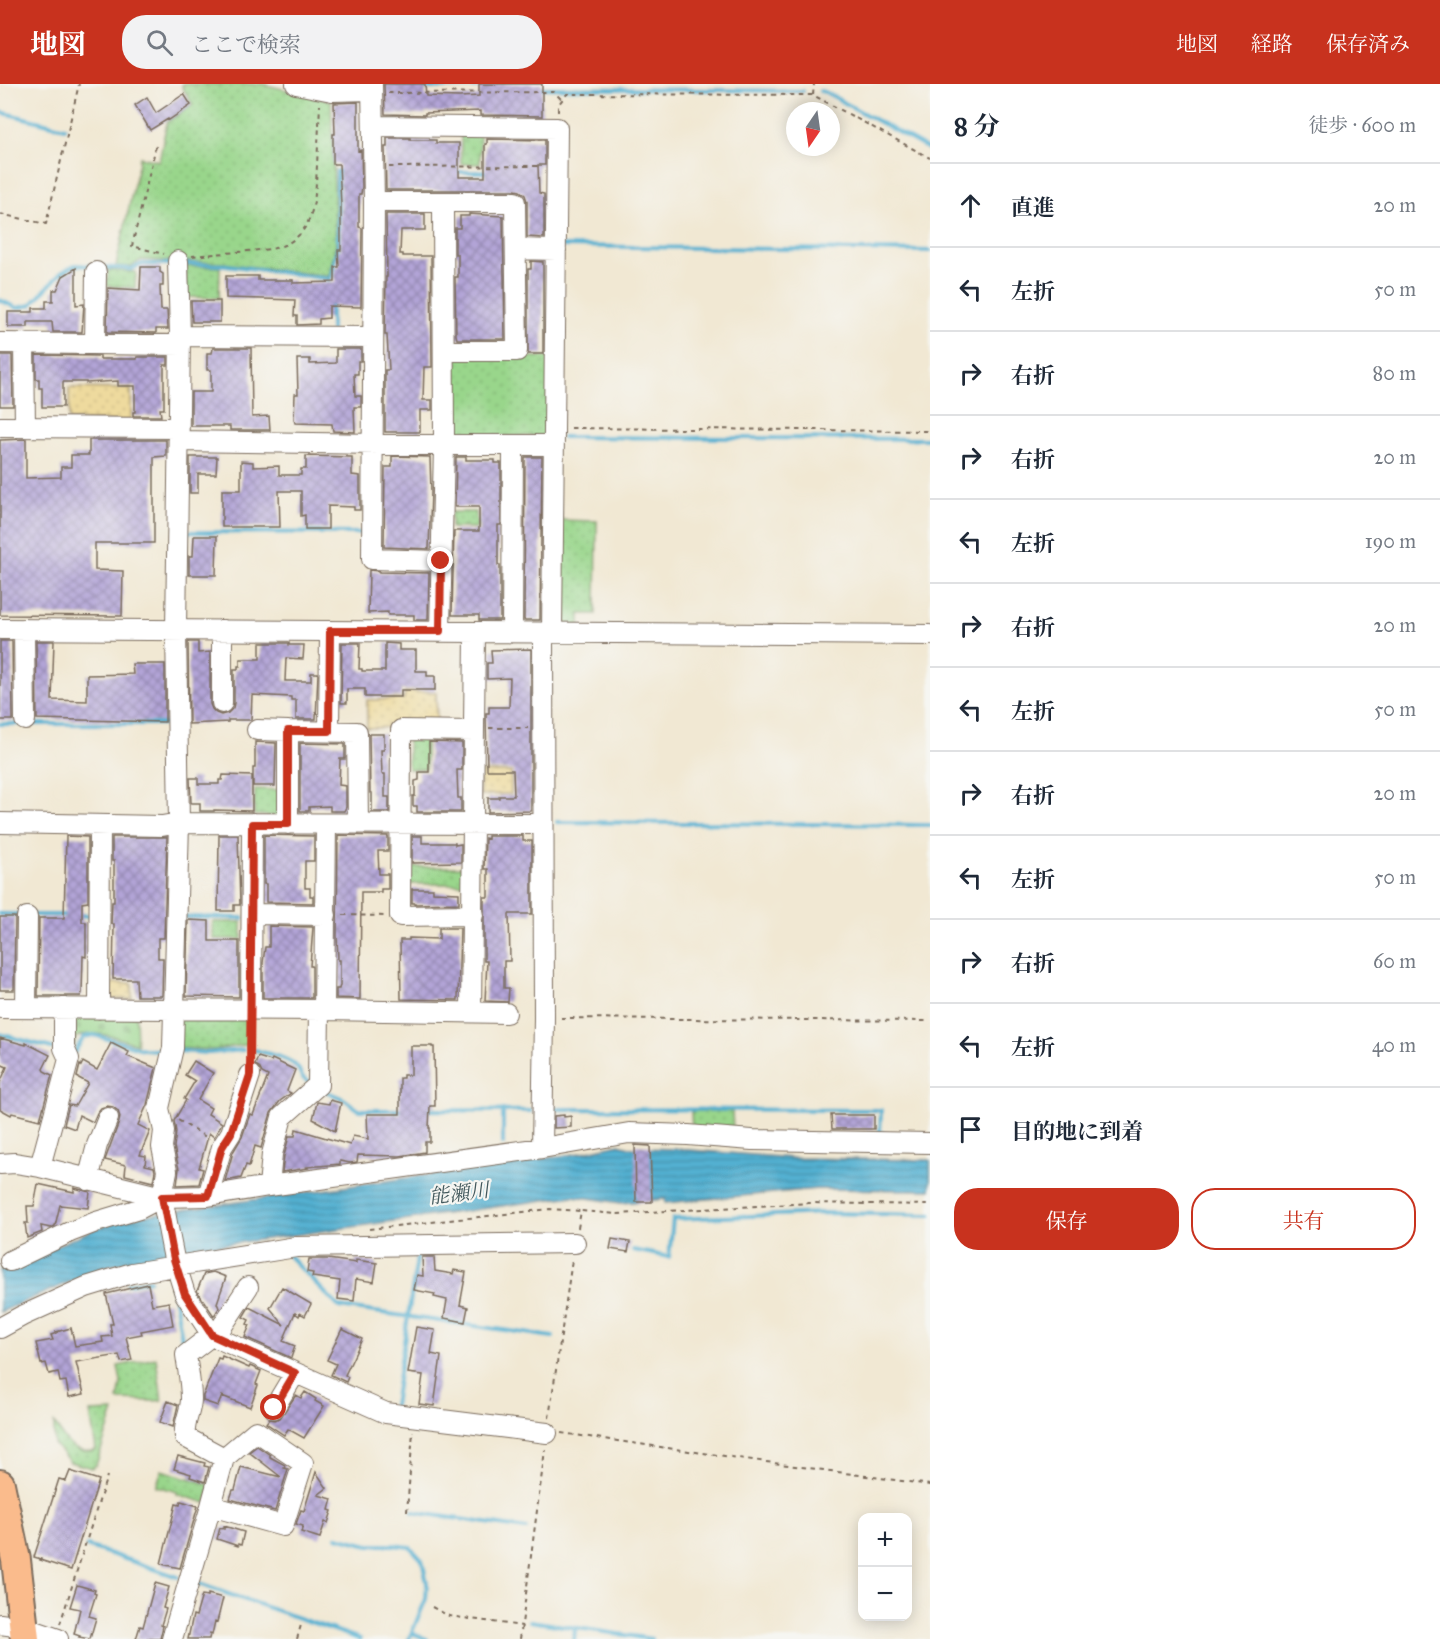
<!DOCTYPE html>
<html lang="ja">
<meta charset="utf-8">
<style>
:root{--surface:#fff;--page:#f2f2f3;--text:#1f2937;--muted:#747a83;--line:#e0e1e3;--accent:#c8321e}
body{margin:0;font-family:"IM FELL Great Primer","Noto Serif JP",serif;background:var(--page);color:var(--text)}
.controls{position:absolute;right:18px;bottom:18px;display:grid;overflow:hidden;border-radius:12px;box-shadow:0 3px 15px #0003}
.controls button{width:54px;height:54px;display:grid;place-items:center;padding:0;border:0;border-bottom:2px solid var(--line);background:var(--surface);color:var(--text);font:30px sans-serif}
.compass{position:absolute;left:786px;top:18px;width:54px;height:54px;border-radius:50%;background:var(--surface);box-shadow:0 3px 15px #0003;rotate:193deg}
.stop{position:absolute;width:18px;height:18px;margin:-14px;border:4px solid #c8321e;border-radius:50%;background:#fff}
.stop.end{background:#c8321e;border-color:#fff;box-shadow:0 2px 6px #0008}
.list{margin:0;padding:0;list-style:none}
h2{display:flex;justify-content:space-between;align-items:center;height:78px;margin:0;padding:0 24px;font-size:26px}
h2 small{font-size:20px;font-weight:400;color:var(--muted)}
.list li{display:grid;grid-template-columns:39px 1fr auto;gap:18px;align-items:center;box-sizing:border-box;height:84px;padding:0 24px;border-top:2px solid var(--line)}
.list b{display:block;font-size:22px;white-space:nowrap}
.list em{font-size:20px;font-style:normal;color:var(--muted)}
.actions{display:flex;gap:12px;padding:18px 24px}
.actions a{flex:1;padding:14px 0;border:2px solid var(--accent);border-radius:24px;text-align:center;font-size:21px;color:var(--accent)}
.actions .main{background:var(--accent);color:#fff}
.icon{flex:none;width:33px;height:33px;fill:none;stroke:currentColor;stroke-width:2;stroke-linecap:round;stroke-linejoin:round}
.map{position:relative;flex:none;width:930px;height:1555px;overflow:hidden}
header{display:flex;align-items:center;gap:36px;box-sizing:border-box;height:84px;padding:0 30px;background:var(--accent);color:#fff}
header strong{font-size:28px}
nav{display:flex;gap:33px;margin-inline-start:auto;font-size:21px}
.search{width:420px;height:54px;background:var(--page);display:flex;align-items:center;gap:15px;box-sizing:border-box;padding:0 21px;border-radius:24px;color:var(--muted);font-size:22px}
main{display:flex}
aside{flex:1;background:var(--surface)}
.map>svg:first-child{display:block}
.green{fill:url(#green-dots);stroke:#6a8054;stroke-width:1.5}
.sand{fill:url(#sand-dots);stroke:#94825e;stroke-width:1.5}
.cemetery{fill:url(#cemetery-stones);stroke:#6a8054;stroke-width:1.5}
.water{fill:url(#water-rules);stroke:#476d78;stroke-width:1.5}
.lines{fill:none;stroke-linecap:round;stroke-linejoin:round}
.stream{stroke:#53b0d1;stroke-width:4}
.building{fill:url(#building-cross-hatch)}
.minor-casing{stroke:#7b6c5d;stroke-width:22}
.highway-casing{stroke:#7b6c5d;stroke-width:32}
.path{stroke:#7b6c5d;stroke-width:2;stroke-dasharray:4.5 4.5;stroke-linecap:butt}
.minor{stroke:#fff;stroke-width:20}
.highway{stroke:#fabb8c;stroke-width:28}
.route{stroke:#c8321e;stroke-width:8}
.labels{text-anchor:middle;stroke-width:4.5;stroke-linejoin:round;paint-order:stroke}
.water-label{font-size:20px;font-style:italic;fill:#43595d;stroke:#f6f6f2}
</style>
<header>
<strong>地図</strong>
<div class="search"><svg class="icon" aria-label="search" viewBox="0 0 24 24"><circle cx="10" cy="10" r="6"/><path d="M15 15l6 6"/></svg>ここで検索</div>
<nav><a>地図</a><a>経路</a><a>保存済み</a></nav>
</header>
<main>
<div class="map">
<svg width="930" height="1555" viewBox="0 0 930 1555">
<defs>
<pattern id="green-dots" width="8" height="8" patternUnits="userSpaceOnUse" patternTransform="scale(1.5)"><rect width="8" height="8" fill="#99d68b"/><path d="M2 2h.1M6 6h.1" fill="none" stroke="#85b878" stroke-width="1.8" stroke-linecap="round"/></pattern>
<pattern id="sand-dots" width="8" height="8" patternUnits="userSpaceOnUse" patternTransform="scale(1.5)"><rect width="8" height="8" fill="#eeda9e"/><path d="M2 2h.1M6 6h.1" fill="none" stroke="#cdbb88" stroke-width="1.8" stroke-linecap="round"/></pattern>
<pattern id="cemetery-stones" width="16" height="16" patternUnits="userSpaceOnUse" patternTransform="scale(1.5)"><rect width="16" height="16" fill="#99d68b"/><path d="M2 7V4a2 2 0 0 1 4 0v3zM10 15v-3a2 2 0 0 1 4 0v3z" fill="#85b878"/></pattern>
<pattern id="water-rules" width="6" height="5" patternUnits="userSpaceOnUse" patternTransform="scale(1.5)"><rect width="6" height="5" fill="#53b0d1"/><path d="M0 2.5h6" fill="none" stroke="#468fa9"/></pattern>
<pattern id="building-cross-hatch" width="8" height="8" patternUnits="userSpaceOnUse" patternTransform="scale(1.5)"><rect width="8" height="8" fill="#b2a4d7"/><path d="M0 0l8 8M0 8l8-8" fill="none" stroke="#9286ae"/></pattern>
</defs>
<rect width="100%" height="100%" fill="#f6f6f2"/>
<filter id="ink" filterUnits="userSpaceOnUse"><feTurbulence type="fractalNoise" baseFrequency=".0167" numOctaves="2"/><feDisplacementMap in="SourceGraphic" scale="12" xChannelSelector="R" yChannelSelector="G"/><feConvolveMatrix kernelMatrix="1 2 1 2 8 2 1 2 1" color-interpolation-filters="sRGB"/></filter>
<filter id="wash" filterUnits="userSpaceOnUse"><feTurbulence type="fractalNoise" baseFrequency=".008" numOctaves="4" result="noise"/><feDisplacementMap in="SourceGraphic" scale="24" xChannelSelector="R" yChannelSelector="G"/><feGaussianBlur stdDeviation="1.35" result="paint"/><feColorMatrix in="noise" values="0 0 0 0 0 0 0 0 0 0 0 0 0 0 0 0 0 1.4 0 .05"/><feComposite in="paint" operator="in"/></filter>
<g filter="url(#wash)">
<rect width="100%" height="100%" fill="#f1e8d3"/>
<path class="green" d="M182,0H263L331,17L336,160L329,192L223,179L141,176L131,183L116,182L140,73L159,77L167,38L193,21L182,3Z
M461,49H480V80H461Z
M186,182L220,183L219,214L185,213Z
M108,186L136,188L135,204L107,202Z
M457,272L549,273L548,352H450L451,276Z
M451,428H476L477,444H451Z
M557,436L597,437L596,530H580V542H558Z
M414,653H426V685H408V657Z
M255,705L282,706L281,728L276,732L254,731Z
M409,783H466V800H409Z
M213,838H242V855H213Z
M179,932H248V960L214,966L179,964Z
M691,1027H732L733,1047L692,1045Z
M156,1274L162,1316L154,1317L118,1316L121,1298L118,1282Z
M114,1327L96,1381L92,1384L70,1378L54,1360V1339C65,1356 72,1372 96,1366L90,1328Z
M162,1386L211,1401L206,1419L177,1410L178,1408L156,1402Z"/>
<path class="sand" d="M69,304L131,305V337L69,336Z
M405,608H436L437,642L367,644V616L404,615Z
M480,688H511V710L480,711Z
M106,899H132V915H110L106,910Z"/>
<path class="cemetery" d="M67,932H136L137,960C115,954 98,945 76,953L73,964Z"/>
<path class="water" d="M619,1060L633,1064L678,1065L792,1074L930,1076V1106L817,1105L665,1119V1115L621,1119L573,1112L186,1166L107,1182L0,1228V1186L97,1144L140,1132L575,1070Z"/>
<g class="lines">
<path class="stream" d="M422,4L484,3
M539,4L803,7
M820,7L825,8L930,66
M0,28L65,44
M455,88H489
M562,162L930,167
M185,180L226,181L330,195L338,161L337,87H343
M99,183L132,185L142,180H171
M0,216L17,224L31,221L61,189L75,181L92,182
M331,220V246
M563,353L930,355
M186,448L363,449
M0,640H20
M31,640H167
M557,738L930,741
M0,830H20
M34,831H68
M79,831L90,832
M185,833L243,834
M0,950L52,964
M255,966C266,969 289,974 296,982C304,990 296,991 311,999
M179,967L209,969L243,966
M74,969L84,953L94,951L143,965L162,966
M323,1006L344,1015L359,1026H403
M550,1025L881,1026L880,1049H882
M425,1026L531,1027
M503,1026V1060
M633,1166L669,1173L673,1135L824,1129L930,1131
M289,1172L339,1223L553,1253
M172,1199L183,1260
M128,1200L150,1196
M394,1321L418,1169
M413,1428L526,1445
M337,1453L369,1461H393L410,1463L422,1476L427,1499L426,1515L409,1555
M87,1462L178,1493
M196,1499L360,1555
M530,1537L652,1555
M412,1549L427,1555
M574,1555L575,1544"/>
</g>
<g id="blocks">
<path class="building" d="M384,0H425L426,12L459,13L479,12V0H542V32L480,31V27L425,29V31L385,30Z
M184,10L191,21L169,36L168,35L150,46L135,21L147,13L156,29Z
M358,18V67L361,66L362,103L361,110H359V143L362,144L361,223L329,222V234L319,235V240L297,241V232H294L295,216L226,214V192H258V196H293V199L335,198V183H339L338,166H341V121L339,80H333V50H335L334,19Z
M387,54H410V56H436V59H459V93H485V60H487V55L545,56V81H538L539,109L544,110V154L527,153V117L525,111L520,107L515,106H386L385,63H387Z
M386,130H425V146H401L400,170H403V172H431L432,283H424L423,316H432V326H420V348H385V286H389L387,251H385L386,193H387Z
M469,130L503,132L505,255H457L456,251L455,193H458V170H455V144H460V132H469Z
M531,177L543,178V270H528V185H531Z
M141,183H160V188L163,190V202H160L161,226H167L168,245H156V249L107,248L108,204L140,206Z
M76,184V221L84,220L82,248H53L52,238H28V243H8V228H33V224H46V217H53V206H57L63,192Z
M191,217H220V238H192Z
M213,264H251L252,333L269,332L270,346H230V342H191V308H211V286H207V269H212Z
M336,265H361V277H358V290H354L355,312H361V323H354L355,348L333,347L332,340L295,339L294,335L295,310H298L297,275H310V280L336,279Z
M0,271H12L13,322H0Z
M36,271L100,272V275H137V273H168V281H164V325H160L161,332H133V328H135V302H118V297L86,299V298H63V323H42V304H39V295H36Z
M26,355V394L61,393V383H71V371H89V356H166V372L154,373V459H95V486L123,487L122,532L0,531V356Z
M306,372L352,373V391L360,392V426H354V423L328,422V445H305V431L301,432V407H279L280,443H222V406H241V377L253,378V383L279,382V391H301V385H306Z
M392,372L430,373L431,408L429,465L384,463L385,383H392Z
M190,373H217L216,390H198V409H190Z
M456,373H466V376H495V379H501V441H498V481H500V536H479V531H452L454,447H479V423H455Z
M525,373H542L540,536H524Z
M194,452H217L216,491H189V472H193Z
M369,486L379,487V488L429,489L428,536H414V531H388V528L368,529Z
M0,557H12L13,636H0Z
M36,557H54L52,616L87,617V591L133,590L132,580H165V638L37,635Z
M188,558H198V569L210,568V620L212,625L216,629L221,631L228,629L233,624L234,619V585H238V582H240V575H260V559H289V561H304L303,575L286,574L285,597H311V589H318L316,635H296V616H291V613L252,611L251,636H228V638L189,640Z
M342,559H360L359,585H362V587H385V559L399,560V566H416V587H427V592H435V606H401V613H365V605H347V619H341Z
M531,565V727L488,728V714H499V712H514L513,686H487L486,629H489V623H509L510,594L487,595V579H492L491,566Z
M369,650H384V666H381L382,690H385V713H389V728H372V709H370Z
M255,658L276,659L275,702H253V684H255Z
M429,658L462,659V686H457L458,714H461V728H417V722H413V712H415V697L419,696V688H429Z
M300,659L345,660V675H340L339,701L346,702V723L344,727H330V722L309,723V727H300Z
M223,691L252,692V727L214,726V727H200V719H191L190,694H198V700H219V696H222Z
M219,751H238L240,821H234V827H218Z
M264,751L314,752V777H305V804H310V812H313V819L266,818V800H264Z
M338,751L388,752V767H378L379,790H388V805H381V808H361L360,915L336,914V905H339L340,901V876H338L337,852Z
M66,752L88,753V818L82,819V838H86V873L83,872L82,909L81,912H38L39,834H64Z
M412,752H422V759H455V761L461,760V778L412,779Z
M488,752H523V757H532V830H509L510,877H504V904H509L508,918L485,917L487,877H484V813H488V785H484L485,754L488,755Z
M112,753H167L164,854H158V874H163L162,912H137L136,895H113L114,840H111L112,818H114V777H112Z
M412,805H433V808L459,809V819L415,820V819H412Z
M0,833H15L14,906H0Z
M188,836L209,837V857H239V913L186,912Z
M269,842L313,843L310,882H312V914H263V879L265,863H269Z
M439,844H460L458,916L401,915L400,856H409V854L439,855Z
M0,954L26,961V959L50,971L43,985L44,987L52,991L40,1036L12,1029L11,1031L0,1025V999L7,983L0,980Z
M111,959L129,968L127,972L156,984L147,1021L138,1041L150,1047L140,1071L146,1072L145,1081L154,1083L155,1087L153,1098L125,1091L126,1081L105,1076L119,1038L120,1033L118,1027L113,1023L107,1022L101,1024L97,1029L93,1038L79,1031L75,1045L64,1041L69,1021L75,1022L88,999L77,993L80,981L81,982L83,978L97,986Z
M411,962H432V963H434L435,1022H430L429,1044H430V1058H425V1068L400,1072L358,1071L357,1078L350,1079L340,1077V1080L307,1083L308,1084L282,1088L284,1072L289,1052H295L296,1045L350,1061L353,1052L368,1055L367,1030H400V994H403V991H411Z
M258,973L271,977L272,975L295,986L287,1007L291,1009L280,1017L271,1029L261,1064L255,1062L249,1082L246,1081L241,1094L225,1097L233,1068L242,1053L250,1030L253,1031L268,992L262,989L259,983L255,981Z
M194,977L213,989L198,1016L211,1024L208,1030L222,1039L214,1053L209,1049L199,1084L203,1085L199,1100L177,1101L179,1085L174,1063L176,1048L174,1037L186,1016L184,1015L195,997L185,991Z
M330,1016L341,1019L335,1047L313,1035L317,1018L329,1020Z
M564,1031V1033L571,1032V1043L554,1044V1032Z
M831,1031H874V1045H832Z
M635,1061L650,1062L652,1118H636Z
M38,1100L74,1108V1104L90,1108L88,1124L60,1121L55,1142L51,1144L41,1142L42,1148L27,1154L25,1139H28L27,1122H34Z
M612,1155L630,1158L628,1168L610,1165Z
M422,1173H434L435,1187L453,1190L454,1186L466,1188L460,1221L468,1223L465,1238L444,1234L447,1216L434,1213L435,1210L414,1206L417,1191L423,1192Z
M309,1175H328L356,1179V1176L377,1179L374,1198L356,1195L354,1217L338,1215L340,1197L312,1193L313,1189L307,1188Z
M213,1188L226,1193L217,1219L219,1224L214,1232L197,1207L204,1190Z
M148,1200L152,1221L169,1218L173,1241L141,1247L142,1250L126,1253L132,1276L121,1278L119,1271L76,1278L84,1310L69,1313L66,1297L60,1298L58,1288L49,1290L46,1279L41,1280L36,1259L53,1256L51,1251L57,1249L56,1248L71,1244L75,1262L103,1258L102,1253L112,1252L110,1240H113L106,1210Z
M282,1203L311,1220L305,1232L300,1229L299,1232L295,1229L283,1257L295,1262L291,1274L245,1253L250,1241L247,1240L249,1236L243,1233L249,1223L284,1241L270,1224Z
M416,1243L435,1246L431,1270L441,1272L434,1322L419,1320L423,1291L408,1289Z
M342,1245L362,1255L345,1291L348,1293L346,1298L331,1291L336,1280L327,1276Z
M222,1272L249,1284L250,1282L261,1287L256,1300L258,1301L250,1323L222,1312L218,1322L203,1317V1312L218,1274L221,1275Z
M305,1308L316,1315L315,1317L324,1322L304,1354L288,1345L284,1351L266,1339L269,1335L274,1336L280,1334L296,1311L301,1314Z
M168,1317L178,1321L173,1343L160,1338Z
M257,1362L270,1371V1373L285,1381L284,1384L288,1385L275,1427L230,1415L233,1406H235L241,1383L281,1393L249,1368Z
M178,1372L205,1379L204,1382L209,1383L205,1398L190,1393L191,1390L174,1385Z
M70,1387L99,1396L71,1486L40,1476L41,1475L34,1473L59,1395L66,1397Z
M316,1388L327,1404L318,1411L332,1415L329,1426L332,1427L328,1439L325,1438L320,1454L301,1448L303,1442L296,1440L301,1426L304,1427Z
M181,1417L198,1422L180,1484L161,1480L176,1420L180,1421Z
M224,1442L244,1448L241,1461L238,1460V1462L217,1455L220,1444L224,1445Z
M155,1499L169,1503L163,1524L166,1525L161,1541L163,1542L160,1555H136L140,1542L143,1543Z
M77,1501L95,1506L94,1509L96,1510L89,1532L96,1534L90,1555L79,1553L80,1552L74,1550L80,1525L70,1523Z
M208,1510L223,1514L217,1538L215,1537L212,1551L210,1550L209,1555H188L193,1531L196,1532L202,1511L208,1512Z"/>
</g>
</g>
<g filter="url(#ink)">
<use href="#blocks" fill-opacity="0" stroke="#7b6c5d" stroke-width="1.5"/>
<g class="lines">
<defs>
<path id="minor" d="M296,0L332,7L372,6
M372,0L374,118L372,475L441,477
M373,42L557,44L552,549
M374,118H515L517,267H444
M516,165L556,166
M178,177L180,252L176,546L179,739L173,964L159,1024L164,1047L162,1063L167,1087L162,1113L174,1175L185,1210L212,1251L215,1253L386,1329L547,1349
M180,252L373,253
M0,259L180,261
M24,259L25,343
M95,260L96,188
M0,343L178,344
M179,357L444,361H553
M0,545L930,551
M24,545L25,636
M440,547L444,361L443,118
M512,548L513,361
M222,619V546
M257,646L288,647
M329,647L330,547
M0,739L162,742L179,739L543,740
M288,740V647L357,648L358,740
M252,830L326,831
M473,831L400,832L401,646L474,647
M0,924L324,926L506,929
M26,924L27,833
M99,925L100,741
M251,925L252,739
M324,926L326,740
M471,927L475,548
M542,1064L544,933L543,549
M0,1080L15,1079L40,1083L162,1113L208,1112L269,1102L542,1064L629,1049L688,1051L752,1056L930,1059
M40,1083L69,975L64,964V924
M88,1096L97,1061L108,1034
M269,1102L272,1070L282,1033L318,1001L319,925
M208,1112L222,1063L231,1049L250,991
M10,1177L70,1148L96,1138L139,1125L162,1113
M0,1244L22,1232L86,1203L132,1189L296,1163L575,1159
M215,1253L248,1203
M274,1324L295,1289
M211,1422L283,1442L303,1379L256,1347L224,1374
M0,1540L23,1543L58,1555
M172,1555L211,1422L224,1374L185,1353C183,1339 191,1328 191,1315C191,1300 188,1285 186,1271L212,1251"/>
<path id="highway" d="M0,1400L16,1476L25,1555"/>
</defs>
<use href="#minor" class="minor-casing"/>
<use href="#highway" class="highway-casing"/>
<path class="path" d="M388,9L554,8L562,16
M813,11L814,0
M558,27V21L567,10L813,11L930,74
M156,62L132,162L164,170
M389,83L542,82
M0,130L46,140L79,0
M192,172L271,165C315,156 315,118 317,81C318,61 319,41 320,21
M571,344L930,347
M489,644H528
M343,831L385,832
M561,934L930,937
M250,976L251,940
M178,1036L209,1055
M578,1144L581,1127L616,1130L809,1119L930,1121
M369,1145L550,1125L581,1127
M549,1334L572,1176
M561,1349L930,1401
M407,1428L413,1347
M432,1523L449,1532L522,1542
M60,1540L107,1392
M297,1555L301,1541
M520,1555L545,1366"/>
<use href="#minor" class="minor"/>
<use href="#highway" class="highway"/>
</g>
</g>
<g class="lines" filter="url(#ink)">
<path class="route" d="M274,1324L295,1289L212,1251L185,1210L174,1175L162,1113L208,1112L222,1063L231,1049L250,991L252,740H288V647H329L330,547H440L441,477"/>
</g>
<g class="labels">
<g class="water-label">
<text transform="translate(459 1109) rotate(-7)" y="7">能瀬川</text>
</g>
</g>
</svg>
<div class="controls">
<button>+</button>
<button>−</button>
</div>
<svg class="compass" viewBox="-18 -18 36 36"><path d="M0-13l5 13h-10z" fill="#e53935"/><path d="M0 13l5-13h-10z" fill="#747a83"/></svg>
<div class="stop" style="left:274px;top:1324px"></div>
<div class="stop end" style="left:441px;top:477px"></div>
</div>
<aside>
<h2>8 分<small>徒歩 · 600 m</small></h2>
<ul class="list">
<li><svg class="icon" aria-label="ahead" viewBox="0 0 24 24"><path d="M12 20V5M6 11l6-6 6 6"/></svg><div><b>直進</b></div><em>20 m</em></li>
<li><svg class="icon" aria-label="left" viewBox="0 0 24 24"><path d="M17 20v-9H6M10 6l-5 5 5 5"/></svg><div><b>左折</b></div><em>50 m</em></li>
<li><svg class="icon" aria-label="right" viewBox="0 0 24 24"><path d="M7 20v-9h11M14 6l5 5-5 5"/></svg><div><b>右折</b></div><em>80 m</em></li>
<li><svg class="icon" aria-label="right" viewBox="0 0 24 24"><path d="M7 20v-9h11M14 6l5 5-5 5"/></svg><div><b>右折</b></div><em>20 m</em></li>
<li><svg class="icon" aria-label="left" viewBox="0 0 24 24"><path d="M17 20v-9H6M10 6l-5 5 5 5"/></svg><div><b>左折</b></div><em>190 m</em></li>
<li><svg class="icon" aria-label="right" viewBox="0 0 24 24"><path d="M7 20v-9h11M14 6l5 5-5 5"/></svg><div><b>右折</b></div><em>20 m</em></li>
<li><svg class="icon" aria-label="left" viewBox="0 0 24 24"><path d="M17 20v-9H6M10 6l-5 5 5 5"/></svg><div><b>左折</b></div><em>50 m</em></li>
<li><svg class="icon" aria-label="right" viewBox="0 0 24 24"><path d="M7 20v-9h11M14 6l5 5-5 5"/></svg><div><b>右折</b></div><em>20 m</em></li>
<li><svg class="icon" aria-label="left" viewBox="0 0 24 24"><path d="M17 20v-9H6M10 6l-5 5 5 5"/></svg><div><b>左折</b></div><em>50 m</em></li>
<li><svg class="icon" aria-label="right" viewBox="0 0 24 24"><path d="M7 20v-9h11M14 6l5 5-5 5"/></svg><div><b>右折</b></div><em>60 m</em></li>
<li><svg class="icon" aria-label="left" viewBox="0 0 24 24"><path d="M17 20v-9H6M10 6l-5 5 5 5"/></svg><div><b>左折</b></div><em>40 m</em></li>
<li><svg class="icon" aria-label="arrive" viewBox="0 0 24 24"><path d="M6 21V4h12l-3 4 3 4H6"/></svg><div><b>目的地に到着</b></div></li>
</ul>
<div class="actions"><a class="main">保存</a><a>共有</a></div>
</aside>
</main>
